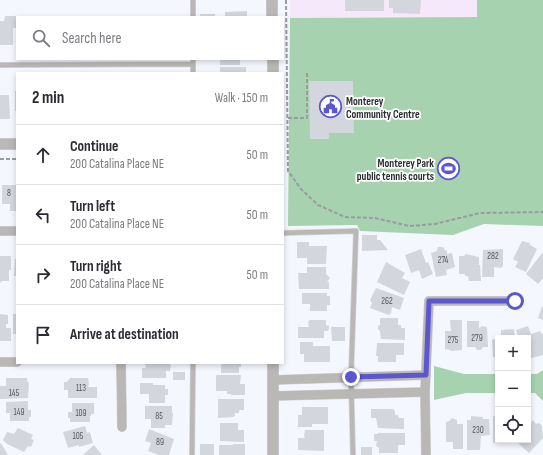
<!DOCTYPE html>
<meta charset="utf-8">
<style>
:root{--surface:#fff;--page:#f7f7f7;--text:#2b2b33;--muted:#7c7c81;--line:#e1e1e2}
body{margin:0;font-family:"Sofia Sans Condensed",sans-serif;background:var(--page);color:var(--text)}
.controls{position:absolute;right:12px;bottom:12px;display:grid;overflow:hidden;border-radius:0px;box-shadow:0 2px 6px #0003}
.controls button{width:36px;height:36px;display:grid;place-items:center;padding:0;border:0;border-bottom:1px solid var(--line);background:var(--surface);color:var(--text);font:20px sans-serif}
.stop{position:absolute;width:12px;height:12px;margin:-9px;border:3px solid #5a57cf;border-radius:50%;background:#fff}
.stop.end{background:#5a57cf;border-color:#fff;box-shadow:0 1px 4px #0008}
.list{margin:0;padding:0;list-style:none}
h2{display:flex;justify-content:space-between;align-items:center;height:52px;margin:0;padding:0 16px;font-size:17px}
h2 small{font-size:13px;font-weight:400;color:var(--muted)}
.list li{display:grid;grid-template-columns:26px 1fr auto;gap:12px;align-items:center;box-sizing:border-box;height:60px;padding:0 16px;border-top:1px solid var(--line)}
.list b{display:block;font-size:15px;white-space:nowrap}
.list p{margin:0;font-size:13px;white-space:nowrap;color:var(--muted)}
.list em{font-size:13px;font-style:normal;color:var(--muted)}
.icon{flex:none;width:22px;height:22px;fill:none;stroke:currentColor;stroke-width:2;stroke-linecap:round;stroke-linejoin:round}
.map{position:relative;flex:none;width:543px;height:455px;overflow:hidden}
.search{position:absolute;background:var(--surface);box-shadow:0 2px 6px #0003;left:16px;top:16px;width:268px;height:44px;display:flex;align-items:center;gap:10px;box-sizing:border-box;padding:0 14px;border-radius:0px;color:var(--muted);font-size:15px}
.panel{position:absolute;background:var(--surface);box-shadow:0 2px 6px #0003;left:16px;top:72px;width:268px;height:292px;border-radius:0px}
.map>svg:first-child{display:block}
.education{fill:#f5e8fb}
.green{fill:#a6d2b0}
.building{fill:#d4d6de}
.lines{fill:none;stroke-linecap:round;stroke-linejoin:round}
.service-casing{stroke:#d0d2d9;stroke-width:6}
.minor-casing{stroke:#d0d2d9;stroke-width:10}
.tertiary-casing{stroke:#d0d2d9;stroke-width:12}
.path{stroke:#999ba1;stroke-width:2;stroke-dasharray:4 2;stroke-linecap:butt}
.service{stroke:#bab8b5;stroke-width:4.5}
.minor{stroke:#bab8b5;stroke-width:9}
.tertiary{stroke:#bab8b5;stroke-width:11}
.route{stroke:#5a57cf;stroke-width:5}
.labels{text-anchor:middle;stroke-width:3.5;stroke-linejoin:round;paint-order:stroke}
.number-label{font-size:9px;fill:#54565a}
.poi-label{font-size:11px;font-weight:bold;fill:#2a2b2e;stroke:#fff;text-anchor:start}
</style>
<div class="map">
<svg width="543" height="455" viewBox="0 0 543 455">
<rect width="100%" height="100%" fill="#f5f7ff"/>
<path class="education" d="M290,0H477V17L290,18Z"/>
<path class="green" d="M477,0H543V226L484,224L453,235L360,231L357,225L288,226L290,18L477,17Z
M434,366L464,374H498V393H466L434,400Z
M543,370V401L535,393H528V374H537Z"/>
<path class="building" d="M345,0H384V11H345Z
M389,0H421L420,14L393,13V8H389Z
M247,11V17H225V12Z
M200,14H215V17H200Z
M5,16H16V28H13V45H0V21H4Z
M220,59H240V65H220Z
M220,67H246V73H220Z
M309,81H353L354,133H329V139H310Z
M15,91H17V111H15Z
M0,95H9L10,119H0Z
M2,185H17V211H10V204H2Z
M362,235H377V240H380L388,250L362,251Z
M522,241L530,243V245L537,249L526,272L515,267L518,262L513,259Z
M297,242H309V246H327L326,264H307V258H297Z
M438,247H442L444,248L445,251L447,250V254L452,253L455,267L446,270L447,275L436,277L431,253L437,251Z
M421,249L426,263L428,262L433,274L422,279L419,270L411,273L405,255Z
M503,249V266L501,268L494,267V277H482L483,250Z
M543,252V278L538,284L526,274Z
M466,254L479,257V265H480L481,281H469L468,276H465V274H459V256H464Z
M0,256H11V270H9V281H2L0,283Z
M15,259H17V276H14Z
M386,262L405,273L402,278L410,282L404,295L377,282Z
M307,267H326V274L330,278L327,282H329V289H299L298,273H307Z
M376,288L404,298L400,310L392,307L391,313L389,315L370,308L372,303L370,300Z
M302,293H327V296H330V305H327V311H310V304H302Z
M542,306L543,307V320L538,318Z
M0,314L8,315V324H6V328H11V341H0Z
M13,314H17V334H13Z
M380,318H398V325H401V328H405V340L381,339L380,331L378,329V326L380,325Z
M310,320H326V325L329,326V329L328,331H324V338H298V327H309L308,322Z
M450,320H462V350L451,351L450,350L445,349V331H451Z
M467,321H479V328L482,326L487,327L488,347H483L481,350H477L475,347H467Z
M528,326L531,334L540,331L541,334L543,333V355L528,359V338H519L516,330Z
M331,327H345V341H332Z
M514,329L515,338H498V336H501V330Z
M498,338V357H493L492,340Z
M300,342H313V346H330V362H304V354H300Z
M377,343H404V355H396V362H378V356H376Z
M145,363H171L170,371H166V378H142V368H146Z
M221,363H241V367H239V373H221Z
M173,372H185V380H173Z
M216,375H241L240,384H245V395H231V394H227V391H216Z
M6,378H27V381L29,383L28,398L0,399V386H6Z
M70,378H88L89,384L88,387H97V398H68V390H64V382H67Z
M140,383H153V385H165V389H168V395H165V403H149V394H140Z
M218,399H244V410H240L239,411V413H235V416L233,417L218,418Z
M28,401V410H31V417H29V421H10V413H6V402Z
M72,403H94V414H91V416H90V422H70V418H68V412H72Z
M145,406H172V413H173L172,425H165V428H151V419H145Z
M302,407H328V424H312V427H298V415H302Z
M371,409H393L395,411V415H398L399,418H404V429L378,428L376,418H371Z
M471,416L483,417V419H489L490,435L481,436L480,450H467V420H471Z
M493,416H498V440H505V442L493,443Z
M452,418L457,420V424H463V449H453V442H446V422L449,421Z
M533,420L536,424L539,423L542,426L543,438L529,453L518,443L520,440H528V426Z
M220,423H238V430H244V442L220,441Z
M85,426L87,433L90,432L93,443L79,447V445L68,448L63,432Z
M18,428L33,435L31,439L34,440L31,447L28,446L24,452L7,444L3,440L7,432L14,434Z
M149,429L174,439L169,455H159L148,451L151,443L145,441Z
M305,430H324V451L298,450V438H305L304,436Z
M378,433H405V445H398V453H379V448L376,446L377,441H374V434H378Z
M1,443L8,455H0V444Z
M200,444H214V455H200Z
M233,444H245V455H219V445H233Z
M94,445L102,455H85L84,454Z
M361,447H372V455H361Z"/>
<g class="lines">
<defs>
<path id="service" d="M193,17V0
M193,59V73
M0,65L193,64
M283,233L356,231L351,377L353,455
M192,455L193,363"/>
<path id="minor" d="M0,231H17
M0,362H17
M121,363L122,427
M273,380L426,375
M272,396L425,392
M426,455L425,392L429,301H515"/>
<path id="tertiary" d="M272,0V17
M273,59V73
M0,144H17
M273,363V455"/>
</defs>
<use href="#service" class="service-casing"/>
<use href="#minor" class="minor-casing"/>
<use href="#tertiary" class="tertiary-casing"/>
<path class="path" d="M286,0L288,171L301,189L318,205L345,217L375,218L409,226L435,224L480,213L543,212
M288,118H307V71
M0,159H17"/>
<use href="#service" class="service"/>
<use href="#minor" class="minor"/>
<use href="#tertiary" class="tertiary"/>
</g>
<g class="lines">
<path class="route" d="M351,377L426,375L429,301H515"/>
</g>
<defs>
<symbol id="civic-ring" viewBox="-11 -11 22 22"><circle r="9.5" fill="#fff" stroke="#5a57cf" stroke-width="1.5"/><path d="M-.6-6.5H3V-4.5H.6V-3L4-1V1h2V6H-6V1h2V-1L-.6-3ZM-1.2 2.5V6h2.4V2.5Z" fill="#5a57cf"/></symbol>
<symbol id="stadium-ring" viewBox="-11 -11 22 22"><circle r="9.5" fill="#fff" stroke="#5a57cf" stroke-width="1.5"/><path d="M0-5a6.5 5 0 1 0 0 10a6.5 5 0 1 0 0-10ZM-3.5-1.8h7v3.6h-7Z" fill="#5a57cf"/></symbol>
</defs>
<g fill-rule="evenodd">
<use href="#civic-ring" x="318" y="94" width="25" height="25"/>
<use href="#stadium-ring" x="436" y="156" width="25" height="25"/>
</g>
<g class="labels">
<g class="number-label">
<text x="9" y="196">8</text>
<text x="493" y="259">282</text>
<text x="443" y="263">274</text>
<text x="387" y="304">262</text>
<text x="477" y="341">279</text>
<text x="453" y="343">275</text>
<text x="81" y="391">113</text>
<text x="14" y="396">145</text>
<text x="19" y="415">149</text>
<text x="81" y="416">109</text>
<text x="159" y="419">85</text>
<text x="478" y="433">230</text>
<text x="78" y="439">105</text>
<text x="160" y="445">89</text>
</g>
<g class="poi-label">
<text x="346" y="105">Monterey<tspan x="346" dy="13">Community Centre</tspan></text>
<text x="434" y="167" text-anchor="end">Monterey Park<tspan x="434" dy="13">public tennis courts</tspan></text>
</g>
</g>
</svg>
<div class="controls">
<button>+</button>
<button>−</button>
<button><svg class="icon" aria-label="locate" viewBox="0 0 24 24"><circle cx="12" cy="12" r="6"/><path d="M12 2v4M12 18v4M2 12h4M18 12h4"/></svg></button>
</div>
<div class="stop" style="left:515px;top:301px"></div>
<div class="stop end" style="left:351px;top:377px"></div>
<div class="search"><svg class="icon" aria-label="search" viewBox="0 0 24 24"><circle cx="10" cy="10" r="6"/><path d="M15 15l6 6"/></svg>Search here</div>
<section class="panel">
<h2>2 min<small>Walk · 150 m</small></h2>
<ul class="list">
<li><svg class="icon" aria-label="ahead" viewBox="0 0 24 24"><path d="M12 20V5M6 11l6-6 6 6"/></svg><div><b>Continue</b><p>200 Catalina Place NE</p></div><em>50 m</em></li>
<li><svg class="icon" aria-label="left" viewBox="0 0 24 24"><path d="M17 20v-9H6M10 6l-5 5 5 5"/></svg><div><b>Turn left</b><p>200 Catalina Place NE</p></div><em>50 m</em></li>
<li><svg class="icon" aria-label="right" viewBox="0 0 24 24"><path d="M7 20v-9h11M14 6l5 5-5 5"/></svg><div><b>Turn right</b><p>200 Catalina Place NE</p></div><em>50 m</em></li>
<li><svg class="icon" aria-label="arrive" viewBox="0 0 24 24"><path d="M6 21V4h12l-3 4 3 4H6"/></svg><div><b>Arrive at destination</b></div></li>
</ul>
</section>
</div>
